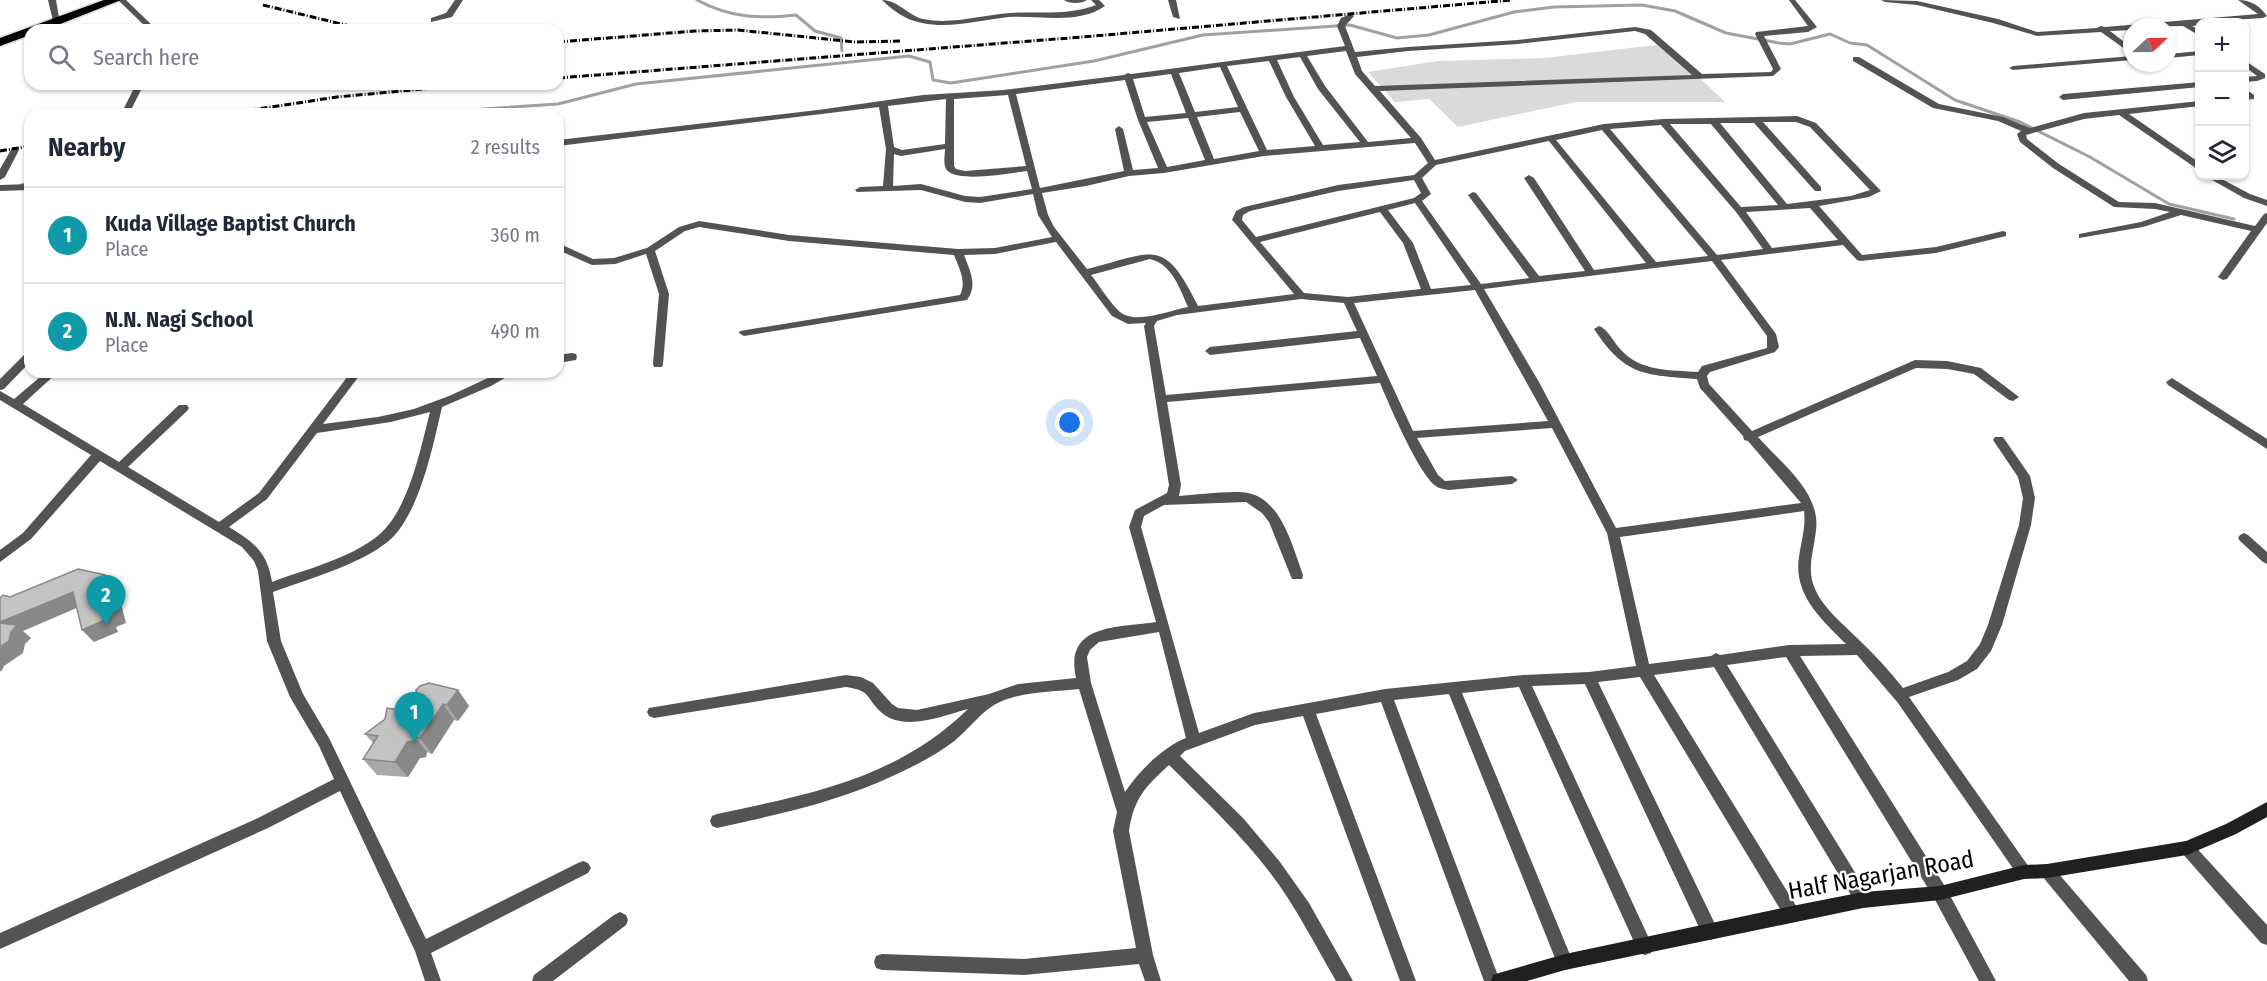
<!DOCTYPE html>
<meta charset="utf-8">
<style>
:root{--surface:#fff;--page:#f2f2f3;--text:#1f2937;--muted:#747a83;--line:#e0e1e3;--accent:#000}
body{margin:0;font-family:"Fira Sans Condensed",sans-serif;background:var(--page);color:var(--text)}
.controls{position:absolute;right:18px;top:18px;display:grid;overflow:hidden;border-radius:12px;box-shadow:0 2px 4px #0004}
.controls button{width:54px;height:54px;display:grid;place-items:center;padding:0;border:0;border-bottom:2px solid var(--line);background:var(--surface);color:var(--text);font:30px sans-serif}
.compass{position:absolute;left:2123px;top:18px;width:54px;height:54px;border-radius:50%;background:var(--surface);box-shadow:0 2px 4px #0004;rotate:68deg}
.you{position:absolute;left:1070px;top:423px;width:21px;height:21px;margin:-15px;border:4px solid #fff;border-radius:50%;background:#1a73e8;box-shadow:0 0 0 9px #1a73e833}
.badge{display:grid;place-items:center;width:39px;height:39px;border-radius:50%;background:var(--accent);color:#fff;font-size:20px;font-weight:700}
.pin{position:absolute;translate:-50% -50px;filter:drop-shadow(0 2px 3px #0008)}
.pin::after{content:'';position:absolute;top:32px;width:21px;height:18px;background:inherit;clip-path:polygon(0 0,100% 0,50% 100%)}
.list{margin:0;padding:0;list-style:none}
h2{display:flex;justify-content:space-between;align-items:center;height:78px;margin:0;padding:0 24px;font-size:26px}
h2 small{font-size:20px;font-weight:400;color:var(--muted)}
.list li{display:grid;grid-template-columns:39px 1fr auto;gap:18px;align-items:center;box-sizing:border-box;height:96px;padding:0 24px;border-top:2px solid var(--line)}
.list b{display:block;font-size:22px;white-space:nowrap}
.list p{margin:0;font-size:20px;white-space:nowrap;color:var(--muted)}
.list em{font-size:20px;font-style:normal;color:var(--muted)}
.icon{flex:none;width:33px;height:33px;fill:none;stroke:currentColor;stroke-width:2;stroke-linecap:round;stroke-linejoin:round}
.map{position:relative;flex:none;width:2267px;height:981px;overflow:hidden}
.search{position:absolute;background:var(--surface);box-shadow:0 2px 4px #0004;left:24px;top:24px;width:540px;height:66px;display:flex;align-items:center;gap:15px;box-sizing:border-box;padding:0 21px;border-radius:18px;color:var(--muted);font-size:22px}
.panel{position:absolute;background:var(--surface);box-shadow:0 2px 4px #0004;left:24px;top:108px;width:540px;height:270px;border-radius:18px}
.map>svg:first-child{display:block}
.green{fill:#dadada}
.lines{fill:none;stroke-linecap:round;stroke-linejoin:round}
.stream{stroke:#a1a1a1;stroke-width:3}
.highway-casing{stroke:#dbdbdb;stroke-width:3}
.street{fill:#535353;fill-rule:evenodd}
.secondary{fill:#202020;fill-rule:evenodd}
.highway{fill:#000;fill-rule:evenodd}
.rail{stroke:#000;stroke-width:3;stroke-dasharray:7 2 1 2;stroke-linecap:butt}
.wall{fill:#a8a8a8}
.shaded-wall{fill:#888}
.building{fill:#c3c3c3;stroke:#888;stroke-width:1.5}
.labels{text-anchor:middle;stroke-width:4.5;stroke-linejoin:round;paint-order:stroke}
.near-street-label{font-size:24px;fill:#000;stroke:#fff}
</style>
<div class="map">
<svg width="2267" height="981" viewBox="0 0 2267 981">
<rect width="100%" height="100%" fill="#fff"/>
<path class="green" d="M1664,44L1725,102H1576L1458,127L1429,99L1395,102L1368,72L1438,61L1544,58Z"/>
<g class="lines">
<path class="stream" d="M697,0C730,18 760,19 796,15L815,31L841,38L842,51
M459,114L483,109L558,104L636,84L909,56L930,62L933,80L951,83L1094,61L1203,35L1350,25L1397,38L1429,35L1514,12L1554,7L1642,5L1675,11L1726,33L1779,43L1790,44L1830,34L1850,43L1867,45L1955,100L2020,122L2090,157L2169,204L2234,219
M21,185L30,183"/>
<defs>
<path id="highway" d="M104,0H121L45,30H30V35L0,46V38Z"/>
</defs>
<use href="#highway" class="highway-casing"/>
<path class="street" d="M48,0H56L60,23L53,21Z
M118,0H126L157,30H149Z
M455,0H463L452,17L431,22V18L446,13Z
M882,0C898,0 907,15 923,19C951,25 981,15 1010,13C1039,11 1068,16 1096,5L1091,0H1099L1105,6C1079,25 1039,15 1009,17C980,20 951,29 922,23C906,20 893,11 882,0Z
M1064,0H1087C1082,4 1069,4 1064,0Z
M1168,0H1176L1180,19L1173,17Z
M1789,0H1795L1817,27L1808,32L1764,36L1781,69L1773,76L1380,91L1421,138L1435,160L1604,124L1663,119L1797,116L1816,123L1881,191L1869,197L1819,206L1862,255L1936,247L2003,231L2006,232V236L1936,253L1860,261L1857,260L1843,245L1721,260L1776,334L1779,347L1775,352L1710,372L1707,376L1709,384L1752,431L1915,360L1947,361L1981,368L2019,397L2013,401L2009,400L1974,374L1947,369L1916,368L1758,437C1781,463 1821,493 1816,530C1814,551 1806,569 1815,589C1823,608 1842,623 1856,637C1873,653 1889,670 1903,688L1948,672L1967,661L1980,644L1988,625L2019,525L2023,498L2018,477L1993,440L1995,437H2003L2030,476L2035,498L2031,525L2002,625L1991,651L1977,669L1958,680L1909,697L2029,867L2032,872L2029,877L2024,879L2019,877L1898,703L1857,655L1800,656L1946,888L1996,981H1979L1934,898L1786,657L1727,665L1869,895L1871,900L1869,905L1863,908L1857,905L1714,667L1654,675L1798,909L1800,914L1798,919L1792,922L1786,919L1640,677L1598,682L1716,926L1718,932L1716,938L1710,940L1704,938L1585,684L1532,686L1653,947L1651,953L1645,955L1639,953L1519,687L1462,693L1573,962L1571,968L1565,970L1559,968L1449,694L1394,700L1500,981H1484L1381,702L1316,714L1416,981H1400L1303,716L1255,725L1185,751L1180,756L1243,818L1280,862L1309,903L1353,981H1336C1315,945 1296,907 1271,874C1241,834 1204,800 1169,765C1145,787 1134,798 1129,831L1153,955L1161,981H1145L1139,964L1024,975L882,970L876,968L874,962L876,956L882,954L1024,959L1136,948L1113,831L1117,812L1079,689C1054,692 1026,691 1002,701C982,709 970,729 953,742C936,755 916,765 897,774C839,802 779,814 717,828L712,826L710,821L712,816L717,814C810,794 896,779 968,709C942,716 905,732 882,713C865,698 873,691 846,687L654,718L649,716L647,712L649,708L846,675L861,677L873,683L892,704L898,708L917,710L989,694L1018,684L1076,678C1064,623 1118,628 1156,622L1129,527L1135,510L1167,493L1169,485L1144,326L1146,323L1128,324L1112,316L1056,242L995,254L964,255C970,271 978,285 967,300L744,336L739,333L740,331L960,295C967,282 959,268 954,255L789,241L699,227L685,231L655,251L669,294L663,364L662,367H654L653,364L659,294L646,254L615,264L592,265L558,250V243L593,259L614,258L647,248L679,227L699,221L789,235L958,249L995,248L1052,237L1038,215L1033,194L980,203L965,202L921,190L857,192L855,190L860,187L883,186L886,149L879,107L558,146V140L818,110L923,95L1003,90L1124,75L1128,73L1131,74L1345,46L1337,26L1341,18L1350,14L1354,16L1345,26L1355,52L1408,47L1518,40L1635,27L1651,30L1702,74L1771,72L1773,69L1755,34L1756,32L1808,26ZM1635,31L1645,34L1692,75L1375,86L1362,71L1357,57L1408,51L1518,44ZM1346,51L1355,74L1411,138L1368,142L1325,86L1307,56ZM1300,57L1318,89L1360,142L1323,145L1294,97L1277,60ZM1269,61L1286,97L1315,146L1267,150L1227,66ZM1220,67L1238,107L1195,112L1179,73ZM1171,74L1186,113L1145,117L1133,79ZM1125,80L1138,120L1158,168L1133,170L1123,129L1119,126L1115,129L1124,171L1040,188L1016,94ZM1008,95L1026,166L965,171L956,169L954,166V99ZM946,99L945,144L902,150L894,147L888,106ZM1240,112L1259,151L1214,159L1197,117ZM1188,118L1205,160L1167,167L1147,122ZM1763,122H1796L1810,127L1870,190L1851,196L1787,204L1720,123H1754L1815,191H1821V187ZM1670,124H1711L1778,205L1741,207ZM1661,125L1736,212L1763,249L1717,255L1610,129ZM1602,130L1708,256L1656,262L1556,140ZM1549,141L1646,263L1594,270L1534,178L1529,175L1524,178L1585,271L1539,276L1476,193L1473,192L1468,195L1529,278L1481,284L1422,201L1431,194L1422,178L1436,165ZM1415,143L1428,163L1414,175L1338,185L1244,207L1236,211L1232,220L1234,222L1294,294L1198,306C1164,236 1154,252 1087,269L1054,227L1048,215L1042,193L1086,186L1129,176L1164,173L1264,156ZM945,149C945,157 942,167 949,172C963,182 1010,173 1027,171L1032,189L980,197L965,196L921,184L893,186L894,154L901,156ZM1414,180L1421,193L1414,198L1256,237L1242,220L1243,215L1250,211L1338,191ZM1415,203L1471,285L1431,289L1413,243L1388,210ZM1810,208L1838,240L1772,248L1746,212ZM1380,212L1403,243L1421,289L1348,297L1304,293L1260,242ZM1150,259C1172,264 1180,289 1188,307C1170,310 1136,325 1120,312C1109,302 1100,286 1091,275ZM1712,261L1767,336V348L1702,366L1698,372C1671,370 1641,372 1621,350C1614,343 1608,329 1599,326L1594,329C1625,376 1644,375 1697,379L1700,388L1743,436L1744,440L1748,441L1801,503L1616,528L1539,382L1484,289ZM1475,290L1548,421L1413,431L1354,303ZM1301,299L1344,303L1357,331L1210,347L1205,351L1210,355L1360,338L1377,376L1166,395L1154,326L1157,321L1177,315ZM1380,383C1389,404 1419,475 1436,486C1439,489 1445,489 1449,490L1512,484L1518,480L1512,476L1445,481L1438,475L1417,438L1552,428L1607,533L1636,666L1589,672L1523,675L1385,689L1254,713L1199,733L1141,527L1144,516L1164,505L1246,502L1262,513L1269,522L1292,579H1302L1303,575C1293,548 1282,500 1248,493C1233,490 1196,495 1179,496L1181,485L1167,402ZM1804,511C1806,527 1801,542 1799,557C1793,595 1822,620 1846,644L1789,645L1720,655L1716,653L1711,656L1649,664L1620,537ZM1159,632L1186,738C1163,747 1139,771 1125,792L1091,683L1087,657L1090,650L1099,642Z
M1881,0L1917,1L1998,19L2037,32L2097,28L2101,26L2105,27L2258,14L2238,0C2251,0 2260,6 2267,16L2263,18L2200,22V25L2192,26L2200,30V36L2183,26L2132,27V30L2110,31L2132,48V54L2101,32L2037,36L1993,23L1917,5L1885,2Z
M197,28H216L220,30H196Z
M2200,51V55L2168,58V54Z
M2132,56V60L2013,70L2009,68L2013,66Z
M1853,57H1859L1939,104L2003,117L2030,128L2084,113L2200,101V106L2129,114L2200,163V171L2119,115L2084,119L2026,135L2027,139L2059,164L2119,202L2155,203L2255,226L2264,214L2267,213V223L2227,279L2223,280L2218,277L2251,231L2181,215L2143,227L2079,238V234L2141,222L2170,212L2155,209L2114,207L2053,168L2020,142L2017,134L2021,131L1998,121L1933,108L1853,61Z
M2244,60L2265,74V78L2257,81L2244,82V77L2257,76L2244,66Z
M2200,82V87L2063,100L2059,97L2063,94Z
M136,84H144L129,114H121Z
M2244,88L2254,95V99L2244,100Z
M15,147L19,150L5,177L0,180V169L12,148Z
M2205,176H2216L2250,194L2267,200V206L2244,198Z
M30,184V190L0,191V185Z
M30,352V362L4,389L0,390V379L26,353Z
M572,353L576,354L577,357L576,360L558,363V355Z
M46,372H58L23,404L119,462L179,405H187L189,408L187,411L128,467L219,522L259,493L351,372H362L323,424L378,417L414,409L449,396L501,372H515L491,386L442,407C433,446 421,506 394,536C369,562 308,579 273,592L281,641L303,694L329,738L426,939L578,863L583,861L588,863L591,868L588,873L431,953L441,981H425L415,951L340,791L268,828L0,949V933L258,818L334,779L319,746L290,697L267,641L258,571L254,561L242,547L100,461L31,539L0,562V550L23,533L91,455L0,400V391L14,399ZM430,412C421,447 410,502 385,529C360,556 306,569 272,582C267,551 253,542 229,527L267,499L317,433L391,422Z
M2172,378L2267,439V449L2168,385L2166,382Z
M2244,533L2248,535L2267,552V564L2263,562L2240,541L2238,538L2240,535Z
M2187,841L2192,843L2267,925V945L2261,943L2182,853L2179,848L2182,843Z
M2047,864L2052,866L2146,975L2148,981H2129L2042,876L2039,871L2042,866Z
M620,912L626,915L628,920L626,925L553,981H532L534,975L614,915Z"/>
<path class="secondary" d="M2267,802V817L2236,834L2187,855L2047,878L2024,879L1940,900L1863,908L1565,970L1527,981H1491L1493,975L1499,973L1565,954L1792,906L1863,892L1940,886L2024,865L2047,864L2186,841L2226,824Z"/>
<use href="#highway" class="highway"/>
<path class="rail" d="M263,5L366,30
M558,42L695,31L738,30L855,42L900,41
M558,78L1082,37L1512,0
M225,114L337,97L476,84
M0,151L30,146"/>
</g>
<path class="wall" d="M458,690L469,706L458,721L454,720L432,754L427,752L426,757L420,758L408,777L377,775L363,759L373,743L365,734L416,698Z"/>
<path class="shaded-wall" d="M105,575L117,588L126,623L116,627L118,632L94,642L82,630L104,615Z
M73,592L86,604L23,631L31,638L25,644L23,653L4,666L1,672L0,670V622Z
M458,690L469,706L458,721L447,705Z
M443,704L454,720L432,754L420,738Z
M415,737L427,752L426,757L420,758L408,777L395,762L407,742Z"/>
<path class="building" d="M78,569L105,575L114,611L104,615L105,620L82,630L73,592L0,622V598L3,595L10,597Z
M0,623L17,625L11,632L9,641L0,647Z
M429,683L458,690L447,705L443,704L420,738L415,737L414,741L407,742L395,762L363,759L378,736L365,734L385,719L387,708L399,710L400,701L416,698V690L420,686Z"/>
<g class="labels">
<g class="near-street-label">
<text transform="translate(1881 875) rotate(-10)" y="8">Half Nagarjan Road</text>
</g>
</g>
</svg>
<div class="controls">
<button>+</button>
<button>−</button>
<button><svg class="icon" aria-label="layers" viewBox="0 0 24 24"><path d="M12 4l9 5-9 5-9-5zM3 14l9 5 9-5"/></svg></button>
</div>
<svg class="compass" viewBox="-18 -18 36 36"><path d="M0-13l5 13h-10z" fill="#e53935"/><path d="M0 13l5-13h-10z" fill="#747a83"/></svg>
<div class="you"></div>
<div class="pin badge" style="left:414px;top:742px;background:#0f9aa8">1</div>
<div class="pin badge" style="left:106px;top:625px;background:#0f9aa8">2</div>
<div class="search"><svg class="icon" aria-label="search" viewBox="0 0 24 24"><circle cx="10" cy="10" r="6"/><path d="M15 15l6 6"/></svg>Search here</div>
<section class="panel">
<h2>Nearby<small>2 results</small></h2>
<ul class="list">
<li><span class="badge" style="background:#0f9aa8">1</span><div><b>Kuda Village Baptist Church</b><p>Place</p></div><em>360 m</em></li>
<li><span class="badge" style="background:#0f9aa8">2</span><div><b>N.N. Nagi School</b><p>Place</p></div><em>490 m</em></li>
</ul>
</section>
</div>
